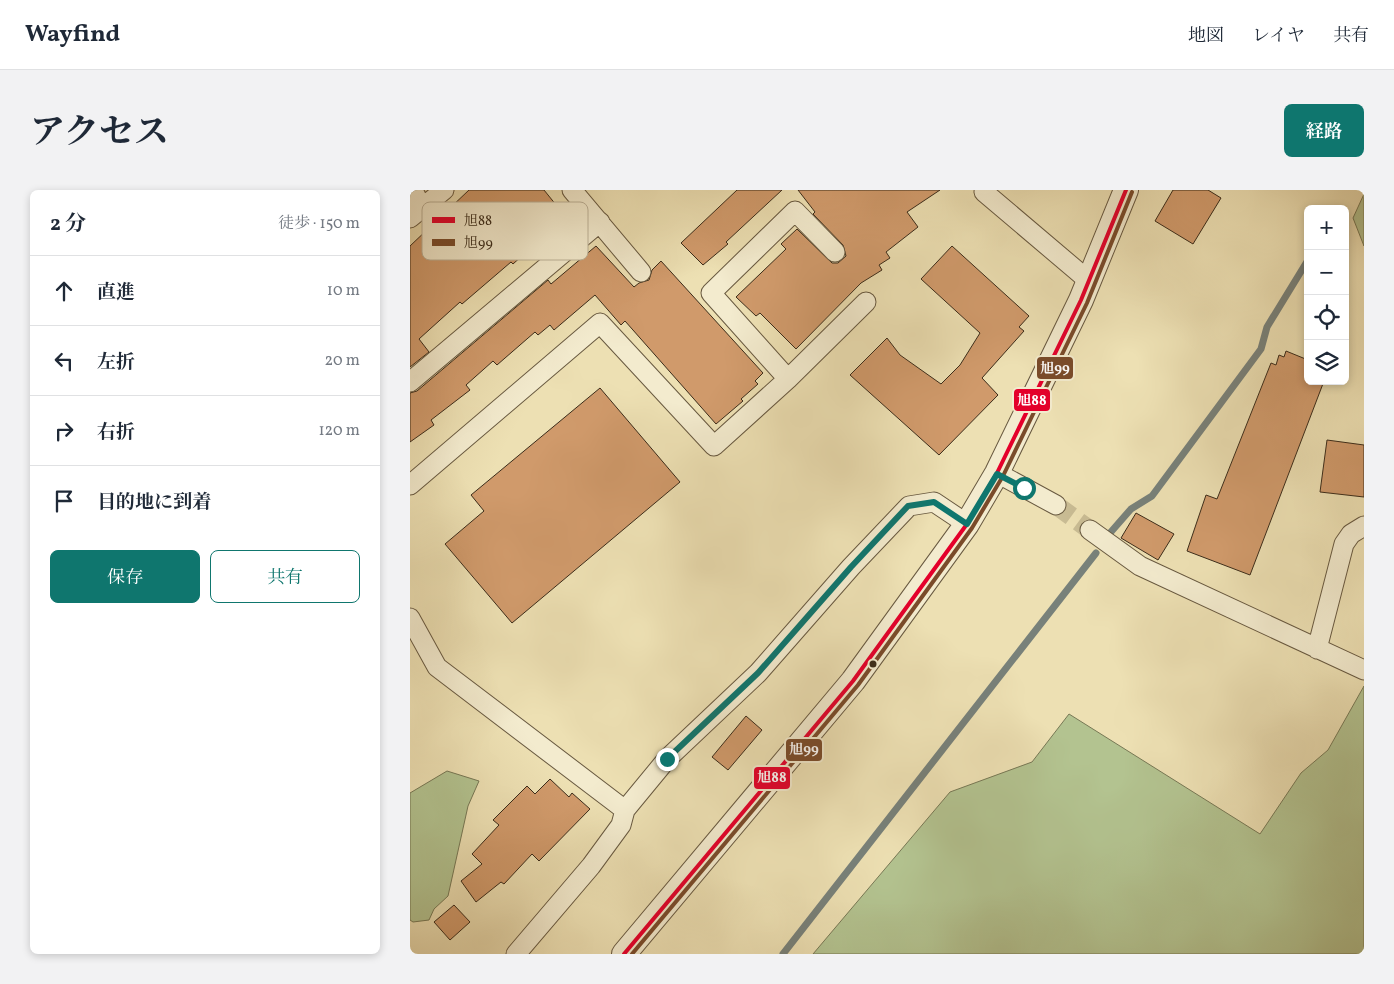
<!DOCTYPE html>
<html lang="ja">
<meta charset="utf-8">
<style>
:root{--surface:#fff;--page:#f2f2f3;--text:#1f2937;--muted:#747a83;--line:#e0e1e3;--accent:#0f766e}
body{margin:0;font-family:Vollkorn,"Noto Serif JP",serif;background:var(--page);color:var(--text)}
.controls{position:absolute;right:15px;top:15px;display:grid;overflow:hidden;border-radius:8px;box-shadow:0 2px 8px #0003}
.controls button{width:45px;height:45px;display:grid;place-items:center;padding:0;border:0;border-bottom:1px solid var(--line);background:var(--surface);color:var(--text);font:25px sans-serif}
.stop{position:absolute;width:15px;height:15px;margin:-11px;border:4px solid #0f766e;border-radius:50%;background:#fff}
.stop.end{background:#0f766e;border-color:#fff;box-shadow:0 1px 5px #0008}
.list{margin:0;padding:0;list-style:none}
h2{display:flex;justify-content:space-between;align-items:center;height:65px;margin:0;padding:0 20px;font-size:21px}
h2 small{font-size:16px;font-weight:400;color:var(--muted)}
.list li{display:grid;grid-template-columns:32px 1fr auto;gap:15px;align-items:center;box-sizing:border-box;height:70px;padding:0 20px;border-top:1px solid var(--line)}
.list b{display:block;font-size:19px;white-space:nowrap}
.list em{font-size:16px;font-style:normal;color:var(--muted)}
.actions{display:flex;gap:10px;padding:15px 20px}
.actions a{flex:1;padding:11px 0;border:1px solid var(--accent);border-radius:8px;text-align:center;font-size:18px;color:var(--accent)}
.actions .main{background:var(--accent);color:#fff}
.icon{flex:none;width:28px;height:28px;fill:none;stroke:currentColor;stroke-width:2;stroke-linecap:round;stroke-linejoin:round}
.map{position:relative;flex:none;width:954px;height:764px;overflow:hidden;border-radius:8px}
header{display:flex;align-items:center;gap:30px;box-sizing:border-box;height:70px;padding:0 25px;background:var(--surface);border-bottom:1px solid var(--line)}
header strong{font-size:24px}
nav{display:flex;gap:28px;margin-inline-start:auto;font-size:18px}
.intro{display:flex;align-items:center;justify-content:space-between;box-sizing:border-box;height:120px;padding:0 30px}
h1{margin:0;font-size:35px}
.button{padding:12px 22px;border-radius:8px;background:var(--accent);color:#fff;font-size:18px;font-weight:700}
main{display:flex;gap:30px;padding:0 30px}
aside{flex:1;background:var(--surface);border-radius:8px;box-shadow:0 2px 8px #0003}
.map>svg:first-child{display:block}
.green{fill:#b3c390;stroke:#777855}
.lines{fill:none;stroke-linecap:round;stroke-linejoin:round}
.stream{stroke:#78817a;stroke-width:7}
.building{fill:#d09a6b;stroke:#3b2c1a}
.minor-tunnel{stroke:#c9bc94;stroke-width:19;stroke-dasharray:19 9;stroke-linecap:butt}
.minor-casing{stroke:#685940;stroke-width:21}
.tertiary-casing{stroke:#685940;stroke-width:26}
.minor{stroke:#f3ebce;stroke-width:19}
.tertiary{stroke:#f3ebce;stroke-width:24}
.bus-1-casing{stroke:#f3ebce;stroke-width:8}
.bus-2-casing{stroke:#f3ebce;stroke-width:8}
.bus-1{stroke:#e4002b;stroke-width:4}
.bus-2{stroke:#7a4b2a;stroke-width:4}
.route{stroke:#0f766e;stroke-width:6}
.bus-dot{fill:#3b2c1a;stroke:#f3ebce;stroke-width:2}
.key{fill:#f3ebce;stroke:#bcb298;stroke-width:1}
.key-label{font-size:14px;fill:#3b2c1a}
.line-badge{stroke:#f3ebce;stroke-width:2}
.badge-label{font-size:14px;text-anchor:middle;font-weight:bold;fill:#fff}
</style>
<header>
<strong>Wayfind</strong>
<nav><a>地図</a><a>レイヤ</a><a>共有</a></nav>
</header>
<div class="intro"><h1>アクセス</h1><a class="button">経路</a></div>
<main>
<aside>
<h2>2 分<small>徒歩 · 150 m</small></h2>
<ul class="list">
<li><svg class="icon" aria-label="ahead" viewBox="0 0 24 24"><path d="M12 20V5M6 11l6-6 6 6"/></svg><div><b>直進</b></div><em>10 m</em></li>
<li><svg class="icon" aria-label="left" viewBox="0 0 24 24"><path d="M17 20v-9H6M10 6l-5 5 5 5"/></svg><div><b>左折</b></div><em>20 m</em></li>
<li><svg class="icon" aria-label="right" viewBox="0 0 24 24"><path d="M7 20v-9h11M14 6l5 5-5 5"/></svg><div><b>右折</b></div><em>120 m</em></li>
<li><svg class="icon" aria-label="arrive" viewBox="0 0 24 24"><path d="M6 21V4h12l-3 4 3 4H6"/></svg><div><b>目的地に到着</b></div></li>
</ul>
<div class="actions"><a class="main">保存</a><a>共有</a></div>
</aside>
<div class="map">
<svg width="954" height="764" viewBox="0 0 954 764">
<rect width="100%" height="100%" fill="#ede0b3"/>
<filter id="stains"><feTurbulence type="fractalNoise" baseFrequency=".004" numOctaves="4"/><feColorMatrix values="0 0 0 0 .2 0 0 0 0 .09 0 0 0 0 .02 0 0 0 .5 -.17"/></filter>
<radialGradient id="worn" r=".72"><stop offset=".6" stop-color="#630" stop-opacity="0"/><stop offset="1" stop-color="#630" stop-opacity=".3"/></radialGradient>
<path class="green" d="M954,4V56L943,28Z
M954,496V764H403L540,602L622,572L659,524L850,644L891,583L918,560Z
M37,581L69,591L58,616L38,706L24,719L19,730L3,732L0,730V603Z"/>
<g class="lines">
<path class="stream" d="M700,343L721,319L742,306L851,159L857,137L898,70
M373,764L686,363"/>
</g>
<path class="building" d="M59,0H134L155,26L122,52L124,55L103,74L101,72L52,114L50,112L9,149L19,162L0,177V56Z
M327,0H372L316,52L318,54L293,75L271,53Z
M388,0H530L497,22L508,37L476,62L480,68L469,75L472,80L451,93L386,159L350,123L346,126L326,107L376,59L371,54L387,39L422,73H428L436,66L433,55L403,24L405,22Z
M763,0H798L811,8L783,54L745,31Z
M186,56L224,97L229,93L239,90L242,80L251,71L353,183L345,191L348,194L331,209L333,211L306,234L215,131L211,135L185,105L144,140L140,135L128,145L125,142L87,175L83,171L56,195L60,200L21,230L24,235L0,252V203L7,201L138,90L141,94Z
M542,56L619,126L609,137L614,141L572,188L588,205L529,265L440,185L477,148L490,165L531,194L550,175L570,143L511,89Z
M876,161L898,170V191H914L840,385L777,361L796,305L807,309L861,173L866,175L869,165L874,167Z
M190,198L270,292L102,433L35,354L74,321L61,305Z
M917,250L954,255V307L910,302Z
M726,323L764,344L748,370L711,348Z
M336,526L352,540L318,580L302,567Z
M140,589L159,607L162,603L180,619L129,671L122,664L94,694L91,692L66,712L51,691L72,674L62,664L89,635L83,630L117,596L125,604Z
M44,715L60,732L40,750L24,732Z"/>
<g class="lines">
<path class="minor-tunnel" d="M646,315L680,340"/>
<defs>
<path id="minor" d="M3,0L12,19
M162,0L231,82
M574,2L679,91
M0,28L34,0
M378,189L301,103L385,21L425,62
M0,192L190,32
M587,283L646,315
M0,295L190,133L304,256L378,189L456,112
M680,340L730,376L954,480
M0,428L27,477L215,620
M907,459L934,354L941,344L954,336
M106,764L181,676L211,635L215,620L257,569L348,483L441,377L499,316L524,312L557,334"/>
<path id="tertiary" d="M214,764L443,491L557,334L587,283L671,110L716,0"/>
</defs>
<use href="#minor" class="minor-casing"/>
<use href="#tertiary" class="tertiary-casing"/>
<use href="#minor" class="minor"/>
<use href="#tertiary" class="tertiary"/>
<defs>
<path id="bus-1" d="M214,764L443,491L557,334L587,283L671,110L716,0"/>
<path id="bus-2" d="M222,764L448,495L562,338L593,286L677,113L722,2"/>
</defs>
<use href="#bus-1" class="bus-1-casing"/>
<use href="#bus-2" class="bus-2-casing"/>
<use href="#bus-1" class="bus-1"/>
<use href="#bus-2" class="bus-2"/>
</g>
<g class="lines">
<path class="route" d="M257,569L348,483L441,377L498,316L524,312L557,334L587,284L614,298"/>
</g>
<circle class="bus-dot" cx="463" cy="474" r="4.5"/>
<rect x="12" y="12" width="166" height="58" rx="8" class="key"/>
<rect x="22" y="27" width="23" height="6" fill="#e4002b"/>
<rect x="22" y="49" width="23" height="7" fill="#7a4b2a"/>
<g class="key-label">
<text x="54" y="35">旭88</text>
<text x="54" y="57">旭99</text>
</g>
<g class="line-badge">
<rect x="626" y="166" width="38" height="24" rx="5" fill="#7a4b2a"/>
<rect x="603" y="198" width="38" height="24" rx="5" fill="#e4002b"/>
<rect x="375" y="548" width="38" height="24" rx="5" fill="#7a4b2a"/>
<rect x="343" y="576" width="38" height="24" rx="5" fill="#e4002b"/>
</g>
<g class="badge-label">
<text x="645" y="183">旭99</text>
<text x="622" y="215">旭88</text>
<text x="394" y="564">旭99</text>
<text x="362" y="592">旭88</text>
</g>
<rect width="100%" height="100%" filter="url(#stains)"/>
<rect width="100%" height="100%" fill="url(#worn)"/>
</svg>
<div class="controls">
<button>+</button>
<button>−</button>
<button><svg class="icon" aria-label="locate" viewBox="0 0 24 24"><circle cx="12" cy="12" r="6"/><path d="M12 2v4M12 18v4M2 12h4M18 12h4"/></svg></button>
<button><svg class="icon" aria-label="layers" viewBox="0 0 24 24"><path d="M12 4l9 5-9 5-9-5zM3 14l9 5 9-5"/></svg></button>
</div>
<div class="stop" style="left:614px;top:298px"></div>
<div class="stop end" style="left:257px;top:569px"></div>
</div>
</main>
